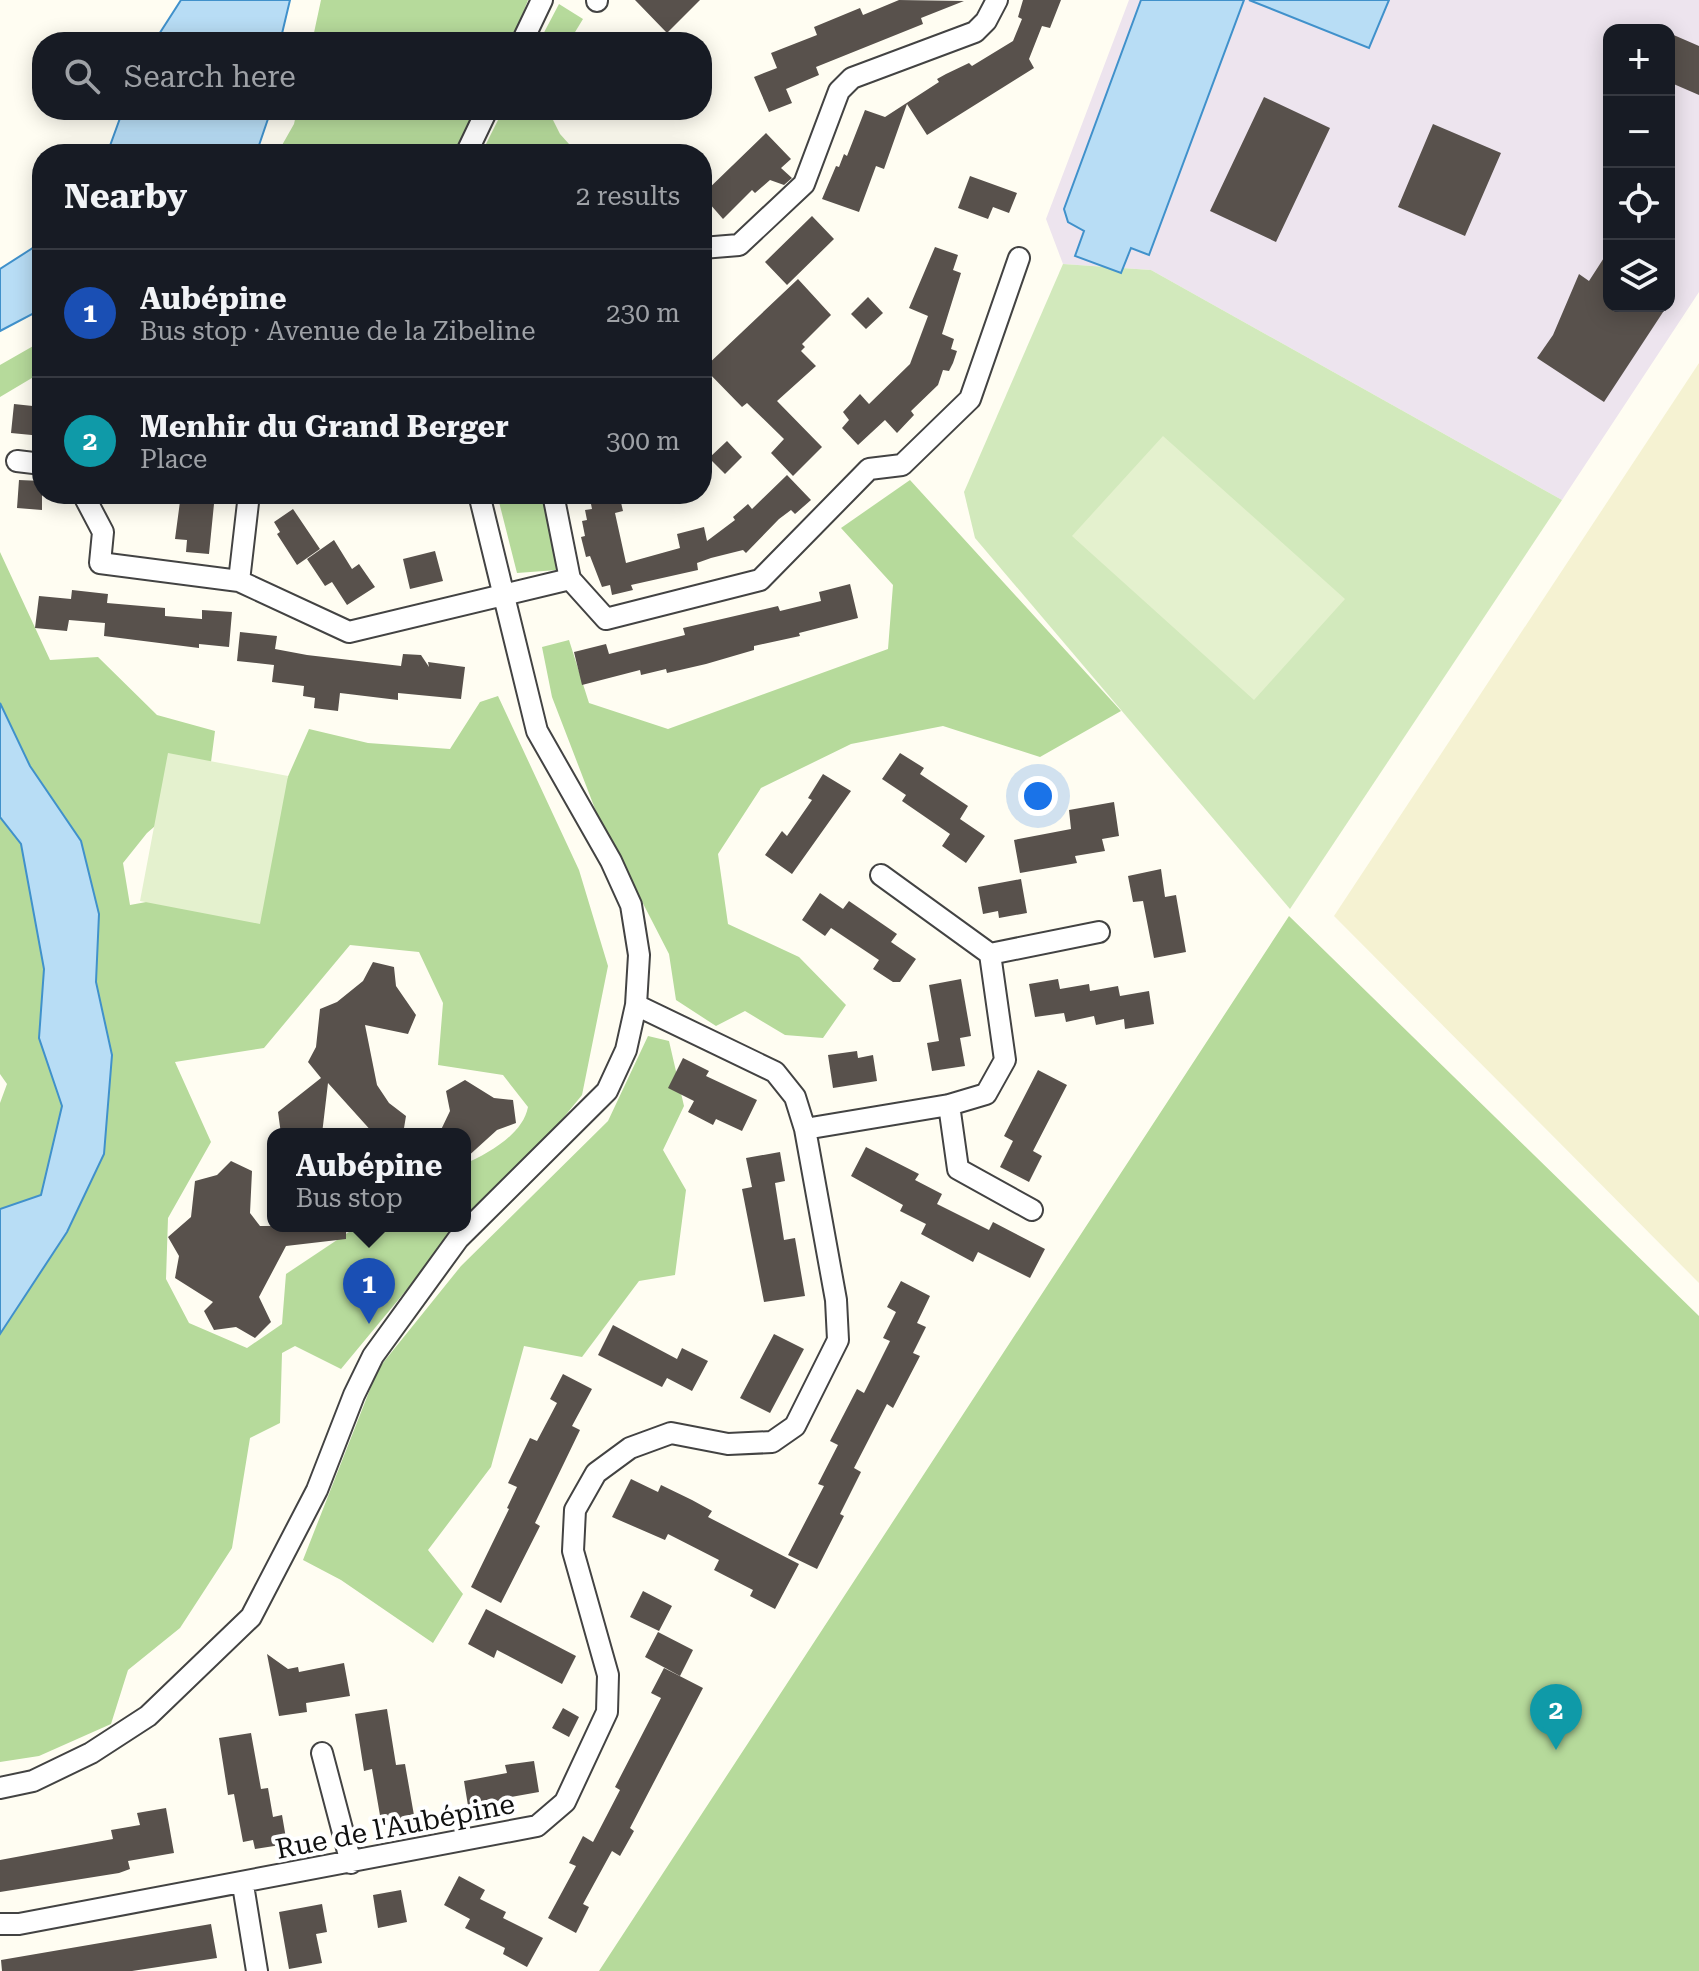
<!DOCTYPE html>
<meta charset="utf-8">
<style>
:root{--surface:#171b24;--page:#242831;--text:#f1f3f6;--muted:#9ea1a6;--line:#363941;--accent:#b45309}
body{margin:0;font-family:"Roboto Serif",serif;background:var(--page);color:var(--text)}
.controls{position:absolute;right:24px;top:24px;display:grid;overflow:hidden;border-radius:16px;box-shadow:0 4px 20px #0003}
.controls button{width:72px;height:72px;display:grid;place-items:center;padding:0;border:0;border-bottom:2px solid var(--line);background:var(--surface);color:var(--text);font:40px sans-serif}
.you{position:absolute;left:1038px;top:796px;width:28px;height:28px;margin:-20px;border:6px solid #fff;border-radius:50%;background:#1a73e8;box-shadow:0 0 0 12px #1a73e833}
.badge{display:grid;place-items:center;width:52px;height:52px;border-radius:50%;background:var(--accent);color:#fff;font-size:26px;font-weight:700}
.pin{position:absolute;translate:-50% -66px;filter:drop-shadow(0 2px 4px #0008)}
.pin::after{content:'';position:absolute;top:42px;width:28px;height:24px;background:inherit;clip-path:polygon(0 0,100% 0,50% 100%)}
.popup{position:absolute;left:267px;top:1128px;width:204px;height:104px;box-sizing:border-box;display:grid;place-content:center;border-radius:16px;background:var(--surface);filter:drop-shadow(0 2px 6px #0005);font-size:26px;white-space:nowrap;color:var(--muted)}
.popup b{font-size:30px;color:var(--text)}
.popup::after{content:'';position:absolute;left:50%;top:100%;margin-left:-16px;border:16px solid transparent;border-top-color:var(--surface)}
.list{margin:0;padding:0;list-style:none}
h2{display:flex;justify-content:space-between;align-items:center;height:104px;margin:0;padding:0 32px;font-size:34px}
h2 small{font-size:26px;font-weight:400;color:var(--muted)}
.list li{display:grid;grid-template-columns:52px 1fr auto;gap:24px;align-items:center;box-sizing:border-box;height:128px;padding:0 32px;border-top:2px solid var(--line)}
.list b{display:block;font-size:30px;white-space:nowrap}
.list p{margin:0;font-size:26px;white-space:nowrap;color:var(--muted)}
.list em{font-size:26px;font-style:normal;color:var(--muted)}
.icon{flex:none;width:44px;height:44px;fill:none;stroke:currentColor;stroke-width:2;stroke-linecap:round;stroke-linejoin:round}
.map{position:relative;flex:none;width:1699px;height:1971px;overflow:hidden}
.search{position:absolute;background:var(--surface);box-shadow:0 4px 20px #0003;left:32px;top:32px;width:680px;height:88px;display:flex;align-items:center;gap:20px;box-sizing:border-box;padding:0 28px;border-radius:32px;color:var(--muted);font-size:30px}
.panel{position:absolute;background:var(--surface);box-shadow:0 4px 20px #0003;left:32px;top:144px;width:680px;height:360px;border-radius:32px}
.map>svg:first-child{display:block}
.industrial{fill:#ede4ee;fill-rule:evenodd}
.farmland{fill:#f5f2d2}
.green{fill:#d2e9bc}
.forest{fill:#b6da9b;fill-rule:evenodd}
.pitch{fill:#e4f1ce}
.water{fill:#b8ddf5;stroke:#4091cb;stroke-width:2}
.building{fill:#58514c}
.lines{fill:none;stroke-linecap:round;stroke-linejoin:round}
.street-casing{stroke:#434343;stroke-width:24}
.street{stroke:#fff;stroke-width:20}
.labels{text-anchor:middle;stroke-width:8;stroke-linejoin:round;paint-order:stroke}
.street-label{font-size:28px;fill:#101010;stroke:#fff}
</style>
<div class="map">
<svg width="1699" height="1971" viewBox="0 0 1699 1971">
<rect width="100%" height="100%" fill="#fffdf2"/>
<path class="industrial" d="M1129,0H1699V292L1562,500L1151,270L1063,264L1046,219ZM1609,30H1669V306H1609Z"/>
<path class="farmland" d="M1699,363V1283L1334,916Z"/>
<path class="green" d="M1063,264L1151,270L1562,500L1290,909L975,538L964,492Z"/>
<path class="forest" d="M321,0H528L512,42H312Z
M559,4L583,19L569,42H539Z
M297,110H481L460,154H277L294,124Z
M503,110H548L560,134L578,154H481Z
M42,341V372L0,397V365Z
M910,480L1121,711L1040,757L943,726L851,744L761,788L718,854L728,924L799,957L846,1005L823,1038L785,1035L745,1011L716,1026L676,1000L669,954L597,814L552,697L542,647L569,640L589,703L668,729L888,649L893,585L841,528Z
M497,494H549L557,570L517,573Z
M0,552L50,660L98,657L157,715L215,731L211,762L193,793L147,833L123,863L130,905L195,893L262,835L309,729L368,743L450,749L480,702L498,696L579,870L608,966L582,1095L524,1166L413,1282L341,1369L295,1346L282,1353L280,1423L250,1438L232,1548L180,1628L128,1670L111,1724L39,1756L0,1762V1103L7,1084L0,1074ZM350,945L419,952L443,1003L438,1065L503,1075L528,1107C523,1134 489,1153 465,1164V1226H358L286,1274L282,1324L247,1348L189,1323L166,1279L168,1218L211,1142L175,1062L264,1048Z
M1289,916L1699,1316V1971H599Z
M648,1036L669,1041L684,1106L663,1150L686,1190L675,1275L639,1281L582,1357L524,1346L491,1467L428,1550L463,1594L433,1643L341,1580L303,1560L378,1369L461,1266L608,1121Z"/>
<path class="pitch" d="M1163,436L1345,599L1254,700L1072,536Z
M168,753L288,776L260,924L140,901Z"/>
<path class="water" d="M181,0H290L280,42H154Z
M1141,0H1244L1149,255L1131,248L1121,273L1075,256L1084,231L1068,222L1064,209Z
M1249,0H1389L1369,48Z
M123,110H271L256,154H107Z
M42,242V309L0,331V269Z
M0,703L30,766L81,841L99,914L96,982L112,1055L104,1154L67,1232L0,1334V1209L41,1195L62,1106L39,1038L44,969L21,844L0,817Z"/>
<path class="building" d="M635,0H700L667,33Z
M899,0L964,1L921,18L923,24L816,67L819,75L786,89L792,103L769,112L754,77L777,68L771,53L817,35L814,27L860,8L863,15Z
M1023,0H1061L1050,28L1042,26L1029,59L1034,68L927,135L907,104L884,169L876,166L859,212L822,199L836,166L839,167L844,154L847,156L865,110L885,117L939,82L937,79L946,74L969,63L972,66L1013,41L1022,19L1018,17Z
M1669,33L1699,46V95L1669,82Z
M1264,97L1330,128L1276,242L1210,211Z
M1433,124L1501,153L1465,236L1398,207Z
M766,133L791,159L781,168L792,178L784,185L770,180L755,193L752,190L723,219L702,195Z
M970,176L1017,193L1009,213L993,207L988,219L958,208Z
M812,216L834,239L787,285L765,262Z
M935,247L958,255L953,270L961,273L942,334L954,339L951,349L957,351L953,363L949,371L943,370L938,385L911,411L914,415L897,433L885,420L858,445L842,428L849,420L843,412L860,394L869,404L910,364L928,316L909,308Z
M1609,250V306H1667L1604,402L1537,358L1553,335L1579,274L1589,281Z
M798,279L831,315L802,344L805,347L801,351L816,366L777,401L822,447L793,476L771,453L784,439L747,403L742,407L704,368Z
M868,297L883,313L866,329L851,314Z
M14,404L42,407V436L11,433Z
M727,441L742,457L725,474L709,458Z
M787,475L811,500L795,514L791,510L779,519L746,553L743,550L711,558L697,563L698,570L631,585L633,590L612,595L610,585L602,587L590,556L586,557L581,537L585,536L582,521L587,520L585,510L592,509L589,494H619L623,511L615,513L626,563L680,548L677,534L704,527L707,541L735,520L733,517L748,504L752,509Z
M19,480L42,481V510L17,508Z
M181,494H215L209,554L186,552L187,540L175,539Z
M293,509L320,549L297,565L277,534L280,532L274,522Z
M334,540L352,569L359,564L375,587L347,605L332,582L325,586L307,559Z
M435,551L443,581L410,589L403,559Z
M850,584L858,618L799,633L800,636L754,646V650L706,664L667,673L666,669L641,675L640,670L582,685L574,652L606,644L609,654L685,635L683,628L778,606L780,611L821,601L819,592Z
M72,590L108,594L107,603L165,608V616L202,619V610L232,612L229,647L199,644V648L104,636L105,623L69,620L67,631L35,628L39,596L71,599Z
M240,632L277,636L275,649L307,655L401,666L403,654L421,655L429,667L428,662L465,667L461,699L398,693V700L340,693L338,711L314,708L315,698L303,696L304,686L272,682L274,665L237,661Z
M900,753L924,768L920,774L968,806L960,819L985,836L966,863L942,846L950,834L902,801L906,795L882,779Z
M823,774L851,791L792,874L765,855L782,831L787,836L812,800L808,798Z
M1114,802L1119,836L1102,839L1105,851L1075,856L1077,863L1020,873L1014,840L1071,829L1069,810Z
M1161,869L1165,897L1176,895L1186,952L1154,958L1143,901L1133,902L1128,876Z
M1021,879L1027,913L999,918L998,911L983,914L978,887Z
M820,893L843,909L849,901L897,934L891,942L916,959L900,982H893L873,969L879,960L831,928L825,936L802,920Z
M373,962L394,967L396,986L416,1015L408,1034L365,1025L377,1085L389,1103L406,1116L403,1134H374L328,1083L322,1134H281L278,1112L321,1078L308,1062L316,1047L320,1009L337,1002L363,981Z
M961,979L971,1036L960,1038L965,1066L932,1071L927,1043L939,1041L929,985Z
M1058,979L1060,989L1089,984L1090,991L1118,986L1120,996L1149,991L1154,1024L1125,1029L1124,1019L1096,1025L1094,1016L1066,1022L1064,1013L1035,1017L1029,984Z
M857,1051L858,1058L873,1055L877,1081L833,1088L828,1055Z
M683,1058L709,1071L706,1076L757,1100L742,1131L716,1119L713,1125L688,1112L694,1101L668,1088Z
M1038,1070L1067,1085L1033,1151L1042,1156L1029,1182L1000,1167L1013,1141L1004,1136Z
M465,1080L494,1098L513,1100L516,1123L497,1130L465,1159V1134H439L450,1111L446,1091Z
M866,1147L919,1174L915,1180L942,1194L937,1204L989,1230L993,1222L1045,1249L1030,1278L978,1252L973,1262L921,1234L926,1224L900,1211L903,1205L851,1176Z
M780,1152L785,1181L775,1183L784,1240L795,1238L805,1296L764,1302L742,1189L752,1187L746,1158Z
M231,1161L252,1171L250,1213L260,1226H346V1239L286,1246L259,1297L271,1322L255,1338L236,1327L214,1330L204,1311L213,1302L175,1278L179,1256L168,1237L191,1217L195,1181L217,1175Z
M901,1281L930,1296L917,1323L926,1327L913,1353L920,1356L893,1408L887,1404L854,1468L861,1472L840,1514L844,1516L817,1569L788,1555L824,1486L818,1484L838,1445L830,1441L857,1389L864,1393L890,1341L883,1338L896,1312L887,1307Z
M613,1325L677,1359L682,1348L708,1361L692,1391L667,1378L662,1387L598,1355Z
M774,1334L804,1349L770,1413L740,1398Z
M563,1374L592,1389L572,1426L580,1430L535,1523L540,1526L501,1603L471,1587L509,1509L507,1508L517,1487L508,1483L530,1438L537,1441L557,1403L550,1399Z
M631,1479L658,1492L661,1485L692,1500L712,1511L708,1517L799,1564L775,1609L750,1596L753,1590L714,1570L719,1560L668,1534L665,1540L612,1517Z
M643,1591L672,1606L659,1631L630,1617Z
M486,1609L576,1656L562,1684L497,1650L494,1658L468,1644Z
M658,1632L693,1650L680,1676L645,1657Z
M267,1654L288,1669L298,1667L299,1672L344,1663L350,1696L306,1703L307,1712L279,1716Z
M664,1668L703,1688L630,1828L634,1831L620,1856L612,1851L583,1904L589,1907L576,1933L548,1918L576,1866L569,1863L583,1836L593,1842L620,1790L615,1787L661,1698L651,1693Z
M563,1708L579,1717L569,1737L552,1728Z
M387,1709L396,1765L405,1764L415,1821L382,1827L372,1769L364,1771L355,1714Z
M251,1733L261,1789L268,1788L273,1817L282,1815L287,1844L255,1849L253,1840L243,1842L234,1794L228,1795L219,1738Z
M534,1761L539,1792L511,1797L512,1805L469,1812L464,1781L507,1773L505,1765Z
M166,1808L174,1853L128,1861L130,1869L119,1873L0,1892V1860L113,1839L111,1830L140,1825L137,1813Z
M459,1876L485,1890L480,1899L506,1912L503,1918L543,1938L527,1967L503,1954L505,1948L465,1928L470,1919L444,1905Z
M401,1890L407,1922L378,1928L373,1895Z
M322,1904L327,1932L316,1934L322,1963L289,1969L279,1912Z
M211,1924L217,1958L132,1971H2L1,1960Z"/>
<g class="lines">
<defs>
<path id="street" d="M597,1V0
M522,42L542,0
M466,154L487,110
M702,248L739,245L804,184L839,91L852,78L975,32L986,21L997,0
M17,461L42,464
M83,494L103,532L100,563L239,581L349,632L570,579L553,494
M570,579L606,619L760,580L869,469L902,465L970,399L1019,258
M239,581L249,494
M881,875L990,954L1099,932
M949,1105L958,1169L1032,1210
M805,1129L949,1105L986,1094L1005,1060L990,954
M322,1753L351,1863
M0,1788L33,1781L91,1753L148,1716L251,1617L317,1490L354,1395L373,1356L458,1239L607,1091L626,1050L636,1005L639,955L631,905L611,861L537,731L479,494
M243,1885L257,1971
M0,1924H19L537,1826L565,1802L607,1712L608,1675L573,1551L575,1510L596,1473L630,1448L671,1433L728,1444L772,1442L795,1426L838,1340L836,1300L805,1129L795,1097L775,1072L636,1005"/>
</defs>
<use href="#street" class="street-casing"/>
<use href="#street" class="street"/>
</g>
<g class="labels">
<g class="street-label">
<text transform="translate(395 1826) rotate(-11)" y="10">Rue de l'Aubépine</text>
</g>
</g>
</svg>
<div class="controls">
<button>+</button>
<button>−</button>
<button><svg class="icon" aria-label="locate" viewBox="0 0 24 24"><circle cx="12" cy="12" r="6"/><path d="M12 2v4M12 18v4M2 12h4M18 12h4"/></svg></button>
<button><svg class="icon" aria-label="layers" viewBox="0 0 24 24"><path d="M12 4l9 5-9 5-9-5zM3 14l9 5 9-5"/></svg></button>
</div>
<div class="you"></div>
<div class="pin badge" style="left:369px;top:1324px;background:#1a4fb4">1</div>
<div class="popup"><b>Aubépine</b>Bus stop</div>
<div class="pin badge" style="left:1556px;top:1750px;background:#0f9aa8">2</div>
<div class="search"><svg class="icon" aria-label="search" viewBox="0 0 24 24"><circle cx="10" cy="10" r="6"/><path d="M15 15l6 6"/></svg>Search here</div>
<section class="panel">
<h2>Nearby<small>2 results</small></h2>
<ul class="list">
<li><span class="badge" style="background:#1a4fb4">1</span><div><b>Aubépine</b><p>Bus stop · Avenue de la Zibeline</p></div><em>230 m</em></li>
<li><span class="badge" style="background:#0f9aa8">2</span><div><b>Menhir du Grand Berger</b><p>Place</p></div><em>300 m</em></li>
</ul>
</section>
</div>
